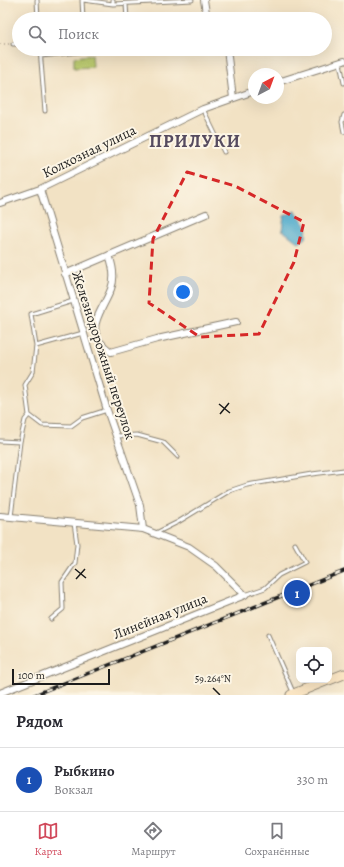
<!DOCTYPE html>
<html lang="ru">
<meta charset="utf-8">
<style>
:root{--surface:#fff;--page:#f7f7f7;--text:#2b2b33;--muted:#7c7c81;--line:#e1e1e2;--accent:#d1495b}
body{margin:0;font-family:Alegreya,serif;background:var(--page);color:var(--text)}
.controls{position:absolute;right:12px;bottom:12px;display:grid;overflow:hidden;border-radius:8px;box-shadow:0 4px 16px #0002}
.controls button{width:36px;height:36px;display:grid;place-items:center;padding:0;border:0;border-bottom:1px solid var(--line);background:var(--surface);color:var(--text);font:20px sans-serif}
.compass{position:absolute;left:248px;top:68px;width:36px;height:36px;border-radius:50%;background:var(--surface);box-shadow:0 4px 16px #0002;rotate:41deg}
.scale{position:absolute;left:12px;bottom:10px;width:98px;box-sizing:border-box;padding-left:4px;border:2px solid #1c1c1c;border-top:0;font-size:11px;line-height:14px;white-space:nowrap;color:#1c1c1c;-webkit-text-stroke:3px #fcf5e5;paint-order:stroke}
.you{position:absolute;left:183px;top:292px;width:14px;height:14px;margin:-10px;border:3px solid #fff;border-radius:50%;background:#1a73e8;box-shadow:0 0 0 6px #1a73e833}
.badge{display:grid;place-items:center;width:26px;height:26px;border-radius:50%;background:var(--accent);color:#fff;font-size:13px;font-weight:700}
.pin{position:absolute;translate:-50% -50%;border:2px solid #fff;box-shadow:0 1px 4px #0006}
.list{margin:0;padding:0;list-style:none}
h2{display:flex;justify-content:space-between;align-items:center;height:52px;margin:0;padding:0 16px;font-size:17px}
h2 small{font-size:13px;font-weight:400;color:var(--muted)}
.list li{display:grid;grid-template-columns:26px 1fr auto;gap:12px;align-items:center;box-sizing:border-box;height:64px;padding:0 16px;border-top:1px solid var(--line)}
.list b{display:block;font-size:15px;white-space:nowrap}
.list p{margin:0;font-size:13px;white-space:nowrap;color:var(--muted)}
.list em{font-size:13px;font-style:normal;color:var(--muted)}
.icon{flex:none;width:22px;height:22px;fill:none;stroke:currentColor;stroke-width:2;stroke-linecap:round;stroke-linejoin:round}
.map{position:relative;flex:none;width:344px;height:695px;overflow:hidden}
.search{position:absolute;background:var(--surface);box-shadow:0 4px 16px #0002;left:12px;right:12px;top:12px;height:44px;display:flex;align-items:center;gap:10px;box-sizing:border-box;padding:0 14px;border-radius:22px;color:var(--muted);font-size:15px}
.sheet{height:116px;background:var(--surface)}
nav{display:flex;justify-content:space-around;align-items:center;box-sizing:border-box;height:56px;border-top:1px solid var(--line);background:var(--surface);font-size:11px;color:var(--muted)}
nav a{display:grid;justify-items:center;gap:2px}
nav .on{color:var(--accent)}
.map>svg:first-child{display:block}
.green{fill:#b8c86b;stroke:#6a7244}
.water{fill:#4ca9cb;stroke:#346274}
.lines{fill:none;stroke-linecap:round;stroke-linejoin:round}
.service-casing{stroke:#877f70;stroke-width:5}
.minor-casing{stroke:#877f70;stroke-width:8}
.secondary-casing{stroke:#877f70;stroke-width:11}
.path{stroke:#877f70;stroke-width:1;stroke-dasharray:1 3;stroke-linecap:butt}
.service{stroke:#fff;stroke-width:3}
.minor{stroke:#fff;stroke-width:6}
.secondary{stroke:#fbe6c4;stroke-width:9}
.rail-casing{stroke:#1c1c1c;stroke-width:3.5}
.rail{stroke:#fcf5e5;stroke-width:2;stroke-dasharray:6;stroke-linecap:butt}
.marked{fill:none;stroke:#d62828;stroke-width:3;stroke-dasharray:8 5;stroke-linejoin:round}
.ticks{fill:none;stroke:#1c1c1c;stroke-width:1.5}
.labels{text-anchor:middle;stroke-width:4;stroke-linejoin:round;paint-order:stroke}
.street-label{font-size:14px;fill:#1c1c1c;stroke:#fcf5e5}
.district-label{font-size:18px;font-weight:bold;letter-spacing:1px;fill:#564b5f;stroke:#fcf5e5}
.ticks-label{font-size:10px;text-anchor:middle;fill:#1c1c1c;stroke:#fcf5e5;stroke-width:4;stroke-linejoin:round;paint-order:stroke}
</style>
<div class="map">
<svg width="344" height="695" viewBox="0 0 344 695">
<rect width="100%" height="100%" fill="#fcf5e5"/>
<filter id="ink" filterUnits="userSpaceOnUse"><feTurbulence type="fractalNoise" baseFrequency=".025" numOctaves="2"/><feDisplacementMap in="SourceGraphic" scale="8" xChannelSelector="R" yChannelSelector="G"/><feConvolveMatrix kernelMatrix="1 2 1 2 8 2 1 2 1" color-interpolation-filters="sRGB"/></filter>
<filter id="wash" filterUnits="userSpaceOnUse"><feTurbulence type="fractalNoise" baseFrequency=".012" numOctaves="4" result="noise"/><feDisplacementMap in="SourceGraphic" scale="16" xChannelSelector="R" yChannelSelector="G"/><feGaussianBlur stdDeviation="0.9" result="paint"/><feColorMatrix in="noise" values="0 0 0 0 0 0 0 0 0 0 0 0 0 0 0 0 0 1.4 0 .05"/><feComposite in="paint" operator="in"/></filter>
<g filter="url(#wash)">
<rect width="100%" height="100%" fill="#f2e2c4"/>
<path class="green" d="M92,55L93,67L74,68V57Z"/>
<path class="water" d="M295,211L307,226L306,238L299,243L282,230L284,216Z"/>
</g>
<g filter="url(#ink)">
<g class="lines">
<defs>
<path id="service" d="M37,0L38,19
M82,0L83,19
M83,0L113,4
M113,0V4L192,0
M126,4L127,19
M13,44H19
M40,49L45,111
M41,56L86,51L85,49
M340,63L344,83
M203,109L224,152
M344,115L342,122L344,132
M73,301L31,314L36,346L33,372L25,385L29,415L42,425L71,426L82,418L107,410
M36,346L83,333
M117,436L137,435L163,442L178,457
M0,441L20,442L25,420L29,415
M11,517L20,442
M156,533L178,522L229,491L247,485L312,474L344,470
M245,595L265,588L279,575L305,562L295,544
M51,619L63,609L62,582L75,563L77,544L74,523
M268,635L293,692"/>
<path id="minor" d="M204,0L207,19
M227,49L233,98
M278,82L344,61
M40,189L107,410L140,505L143,529
M0,203L40,189L203,109L254,91
M109,255C113,266 115,279 111,289C101,315 81,330 111,352L157,339L236,322
M65,274L206,214
M0,516L143,529L189,547L216,566L245,595L0,693"/>
<path id="secondary" d="M329,680L344,674
M291,695L328,680"/>
</defs>
<use href="#service" class="service-casing"/>
<use href="#minor" class="minor-casing"/>
<use href="#secondary" class="secondary-casing"/>
<path class="path" d="M0,44H9"/>
<use href="#service" class="service"/>
<use href="#minor" class="minor"/>
<use href="#secondary" class="secondary"/>
<defs>
<path id="rail" d="M34,695L344,571"/>
</defs>
<use href="#rail" class="rail-casing"/>
<use href="#rail" class="rail"/>
</g>
</g>
<path class="marked" d="M187,172L235,186L304,222L294,262L259,334L200,337L149,303L153,239Z"/>
<path class="ticks" d="M219,404L230,413M220,414L229,403M75,569L86,578M76,579L85,569M213,688L220,695"/>
<g class="labels">
<g class="street-label">
<text transform="translate(89 151) rotate(-26)" y="5">Колхозная улица</text>
<text transform="translate(104 355) rotate(72)" y="5">Железнодорожный переулок</text>
<text transform="translate(160 616) rotate(-22)" y="5">Линейная улица</text>
</g>
<g class="district-label">
<text x="195" y="147">ПРИЛУКИ</text>
</g>
</g>
<g class="ticks-label">
<text x="213" y="682">59.264°N</text>
</g>
</svg>
<div class="controls">
<button><svg class="icon" aria-label="locate" viewBox="0 0 24 24"><circle cx="12" cy="12" r="6"/><path d="M12 2v4M12 18v4M2 12h4M18 12h4"/></svg></button>
</div>
<svg class="compass" viewBox="-18 -18 36 36"><path d="M0-13l5 13h-10z" fill="#e53935"/><path d="M0 13l5-13h-10z" fill="#7c7c81"/></svg>
<div class="scale">100 m</div>
<div class="you"></div>
<div class="pin badge" style="left:297px;top:593px;background:#1a4fb4">1</div>
<div class="search"><svg class="icon" aria-label="search" viewBox="0 0 24 24"><circle cx="10" cy="10" r="6"/><path d="M15 15l6 6"/></svg>Поиск</div>
</div>
<section class="sheet">
<h2>Рядом<small></small></h2>
<ul class="list">
<li><span class="badge" style="background:#1a4fb4">1</span><div><b>Рыбкино</b><p>Вокзал</p></div><em>330 m</em></li>
</ul>
</section>
<nav>
<a class="on"><svg class="icon" aria-label="map" viewBox="0 0 24 24"><path d="M3 6l6-2 6 2 6-2v14l-6 2-6-2-6 2zM9 4v14M15 6v14"/></svg>Карта</a>
<a><svg class="icon" aria-label="directions" viewBox="0 0 24 24"><path d="M12 3l9 9-9 9-9-9zM9 14v-3h6M13 9l2 2-2 2"/></svg>Маршрут</a>
<a><svg class="icon" aria-label="saved" viewBox="0 0 24 24"><path d="M7 4h10v16l-5-4-5 4z"/></svg>Сохранённые</a>
</nav>
